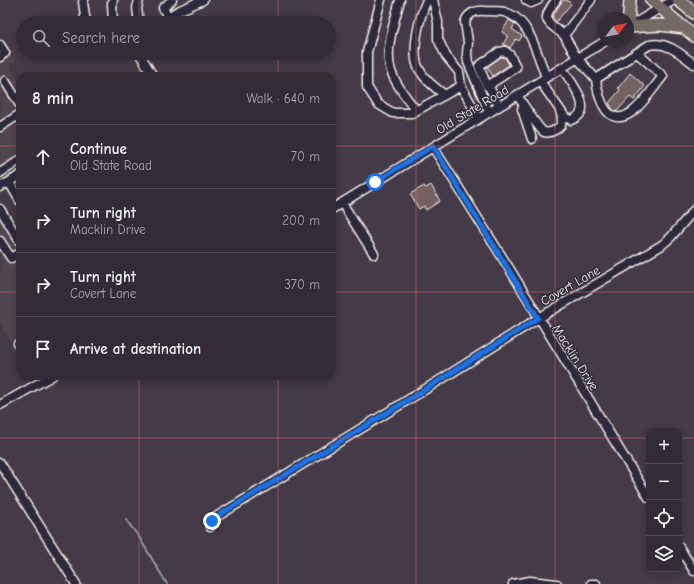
<!DOCTYPE html>
<meta charset="utf-8">
<style>
:root{--surface:#332c36;--page:#3e3842;--text:#f1f3f6;--muted:#a9a7ad;--line:#4e4851}
body{margin:0;font-family:"Comic Neue",sans-serif;background:var(--page);color:var(--text)}
.controls{position:absolute;right:12px;bottom:12px;display:grid;overflow:hidden;border-radius:8px;box-shadow:0 2px 6px #0003}
.controls button{width:36px;height:36px;display:grid;place-items:center;padding:0;border:0;border-bottom:1px solid var(--line);background:var(--surface);color:var(--text);font:20px sans-serif}
.compass{position:absolute;left:598px;top:12px;width:36px;height:36px;border-radius:50%;background:var(--surface);box-shadow:0 2px 6px #0003;rotate:58deg}
.stop{position:absolute;width:12px;height:12px;margin:-9px;border:3px solid #1a73e8;border-radius:50%;background:#fff}
.stop.end{background:#1a73e8;border-color:#fff;box-shadow:0 1px 4px #0008}
.list{margin:0;padding:0;list-style:none}
h2{display:flex;justify-content:space-between;align-items:center;height:52px;margin:0;padding:0 16px;font-size:17px}
h2 small{font-size:13px;font-weight:400;color:var(--muted)}
.list li{display:grid;grid-template-columns:26px 1fr auto;gap:12px;align-items:center;box-sizing:border-box;height:64px;padding:0 16px;border-top:1px solid var(--line)}
.list b{display:block;font-size:15px;white-space:nowrap}
.list p{margin:0;font-size:13px;white-space:nowrap;color:var(--muted)}
.list em{font-size:13px;font-style:normal;color:var(--muted)}
.icon{flex:none;width:22px;height:22px;fill:none;stroke:currentColor;stroke-width:2;stroke-linecap:round;stroke-linejoin:round}
.map{position:relative;flex:none;width:694px;height:584px;overflow:hidden}
.search{position:absolute;background:var(--surface);box-shadow:0 2px 6px #0003;left:16px;top:16px;width:320px;height:44px;display:flex;align-items:center;gap:10px;box-sizing:border-box;padding:0 14px;border-radius:22px;color:var(--muted);font-size:15px}
.panel{position:absolute;background:var(--surface);box-shadow:0 2px 6px #0003;left:16px;top:72px;width:320px;height:308px;border-radius:12px}
.map>svg:first-child{display:block}
.built{fill:#534550}
.lines{fill:none;stroke-linecap:round;stroke-linejoin:round}
.stream{stroke:#949ca8;stroke-width:2}
.building{fill:#756062;stroke:#f4f1e8}
.minor-casing{stroke:#f4f1e8;stroke-width:11}
.highway-casing{stroke:#f4f1e8;stroke-width:14}
.minor{stroke:#2f2a3d;stroke-width:8}
.highway{stroke:#756964;stroke-width:11}
.route{stroke:#1a73e8;stroke-width:5}
.grid{fill:none;stroke:#df6462;stroke-width:1;stroke-opacity:0.55}
.labels{text-anchor:middle;stroke-width:3;stroke-linejoin:round;paint-order:stroke}
.street-label{font-size:13px;fill:#f4f1e8;stroke:#2f2a3d}
</style>
<div class="map">
<svg width="694" height="584" viewBox="0 0 694 584">
<rect width="100%" height="100%" fill="#443a48"/>
<filter id="ink" filterUnits="userSpaceOnUse"><feTurbulence type="fractalNoise" baseFrequency=".025" numOctaves="2"/><feDisplacementMap in="SourceGraphic" scale="8" xChannelSelector="R" yChannelSelector="G"/><feConvolveMatrix kernelMatrix="1 2 1 2 8 2 1 2 1" color-interpolation-filters="sRGB"/></filter>
<g filter="url(#ink)">
<path class="built" d="M0,35L15,61L9,65L20,84V164L0,177Z
M0,214L18,244L20,251V357L0,324Z"/>
<g class="lines">
<path class="stream" d="M126,520L139,537L167,584"/>
</g>
<path class="building" d="M563,0H567L571,4L556,22L553,18V15Z
M509,20L515,24L512,29L522,36L519,41L516,39L510,48L503,44L508,36L502,32Z
M501,57H503L506,59L509,65L493,76L487,67Z
M630,73L645,86L634,100L630,97L617,111L613,110L609,103L620,90L618,88Z
M431,185L440,201L426,210L424,206L419,209L410,194L424,186L426,188Z"/>
<g class="lines">
<defs>
<path id="minor" d="M84,0L83,2L86,23
M113,0L112,3L113,23
M381,0L367,52V87L378,104L393,113H412L461,86
M400,0C395,21 384,49 391,71C396,85 407,99 416,110
M427,0C420,15 410,53 419,69C424,79 435,88 445,95
M433,0L438,22V39L446,56L459,72L461,86L479,118
M526,0L531,3L538,0
M556,0C540,22 546,20 565,36
M591,0L565,34V37L577,58L596,79L649,45C667,41 681,54 694,64
M168,17L163,8L172,0
M139,23L137,8L139,0
M158,23L178,11L203,0
M630,26L674,0
M0,45L5,53L0,57
M139,53L153,76
M596,79C598,97 607,130 632,112C643,104 654,87 663,76L637,53
M5,81L20,105
M540,81L565,117L571,120C597,111 570,81 562,68
M489,87L492,83L516,67L510,55L505,51L499,52L479,66L487,86L489,87L499,106
M517,95C522,102 538,129 544,132C550,134 558,129 561,125L562,117L560,111
M524,106L522,109L532,139
M489,112L468,62L467,54L468,42L465,22C468,13 476,10 485,11C491,11 498,11 504,12C530,18 537,55 546,77
M0,127L20,114
M433,147L509,268L649,498
M0,173L20,160
M9,182L20,175
M0,187L9,182L20,201
M342,203L374,254
M0,209L20,242
M332,209L604,42
M0,241L11,258L20,253
M20,343L18,344L20,348
M0,405L52,376
M0,463L76,584
M210,527L212,521L216,517L421,392L539,318L662,245L671,237L694,210
M679,547L694,571
M513,584L530,581L557,584
M591,584H596"/>
<path id="highway" d="M630,0L628,27L660,25L685,28
M651,0L694,36
M678,0L694,13"/>
</defs>
<use href="#minor" class="minor-casing"/>
<use href="#highway" class="highway-casing"/>
<use href="#minor" class="minor"/>
<use href="#highway" class="highway"/>
</g>
</g>
<g class="lines" filter="url(#ink)">
<path class="route" d="M212,521L216,517L421,392L538,318L433,146L375,182"/>
</g>
<path class="grid" d="M139,0V23M278,0V23M416,0V584M555,0V584M139,53V76M278,53V76M0,146H20M332,146H694M0,292H20M332,292H694M139,376V584M278,376V584M0,438H649M679,438H694"/>
<g class="labels">
<g class="street-label">
<text transform="translate(472 109) rotate(-31)" y="5">Old State Road</text>
<text transform="translate(570 285) rotate(-30)" y="5">Covert Lane</text>
<text transform="translate(576 357) rotate(58)" y="5">Macklin Drive</text>
</g>
</g>
</svg>
<div class="controls">
<button>+</button>
<button>−</button>
<button><svg class="icon" aria-label="locate" viewBox="0 0 24 24"><circle cx="12" cy="12" r="6"/><path d="M12 2v4M12 18v4M2 12h4M18 12h4"/></svg></button>
<button><svg class="icon" aria-label="layers" viewBox="0 0 24 24"><path d="M12 4l9 5-9 5-9-5zM3 14l9 5 9-5"/></svg></button>
</div>
<svg class="compass" viewBox="-18 -18 36 36"><path d="M0-13l5 13h-10z" fill="#e53935"/><path d="M0 13l5-13h-10z" fill="#a9a7ad"/></svg>
<div class="stop" style="left:375px;top:182px"></div>
<div class="stop end" style="left:212px;top:521px"></div>
<div class="search"><svg class="icon" aria-label="search" viewBox="0 0 24 24"><circle cx="10" cy="10" r="6"/><path d="M15 15l6 6"/></svg>Search here</div>
<section class="panel">
<h2>8 min<small>Walk · 640 m</small></h2>
<ul class="list">
<li><svg class="icon" aria-label="ahead" viewBox="0 0 24 24"><path d="M12 20V5M6 11l6-6 6 6"/></svg><div><b>Continue</b><p>Old State Road</p></div><em>70 m</em></li>
<li><svg class="icon" aria-label="right" viewBox="0 0 24 24"><path d="M7 20v-9h11M14 6l5 5-5 5"/></svg><div><b>Turn right</b><p>Macklin Drive</p></div><em>200 m</em></li>
<li><svg class="icon" aria-label="right" viewBox="0 0 24 24"><path d="M7 20v-9h11M14 6l5 5-5 5"/></svg><div><b>Turn right</b><p>Covert Lane</p></div><em>370 m</em></li>
<li><svg class="icon" aria-label="arrive" viewBox="0 0 24 24"><path d="M6 21V4h12l-3 4 3 4H6"/></svg><div><b>Arrive at destination</b></div></li>
</ul>
</section>
</div>
